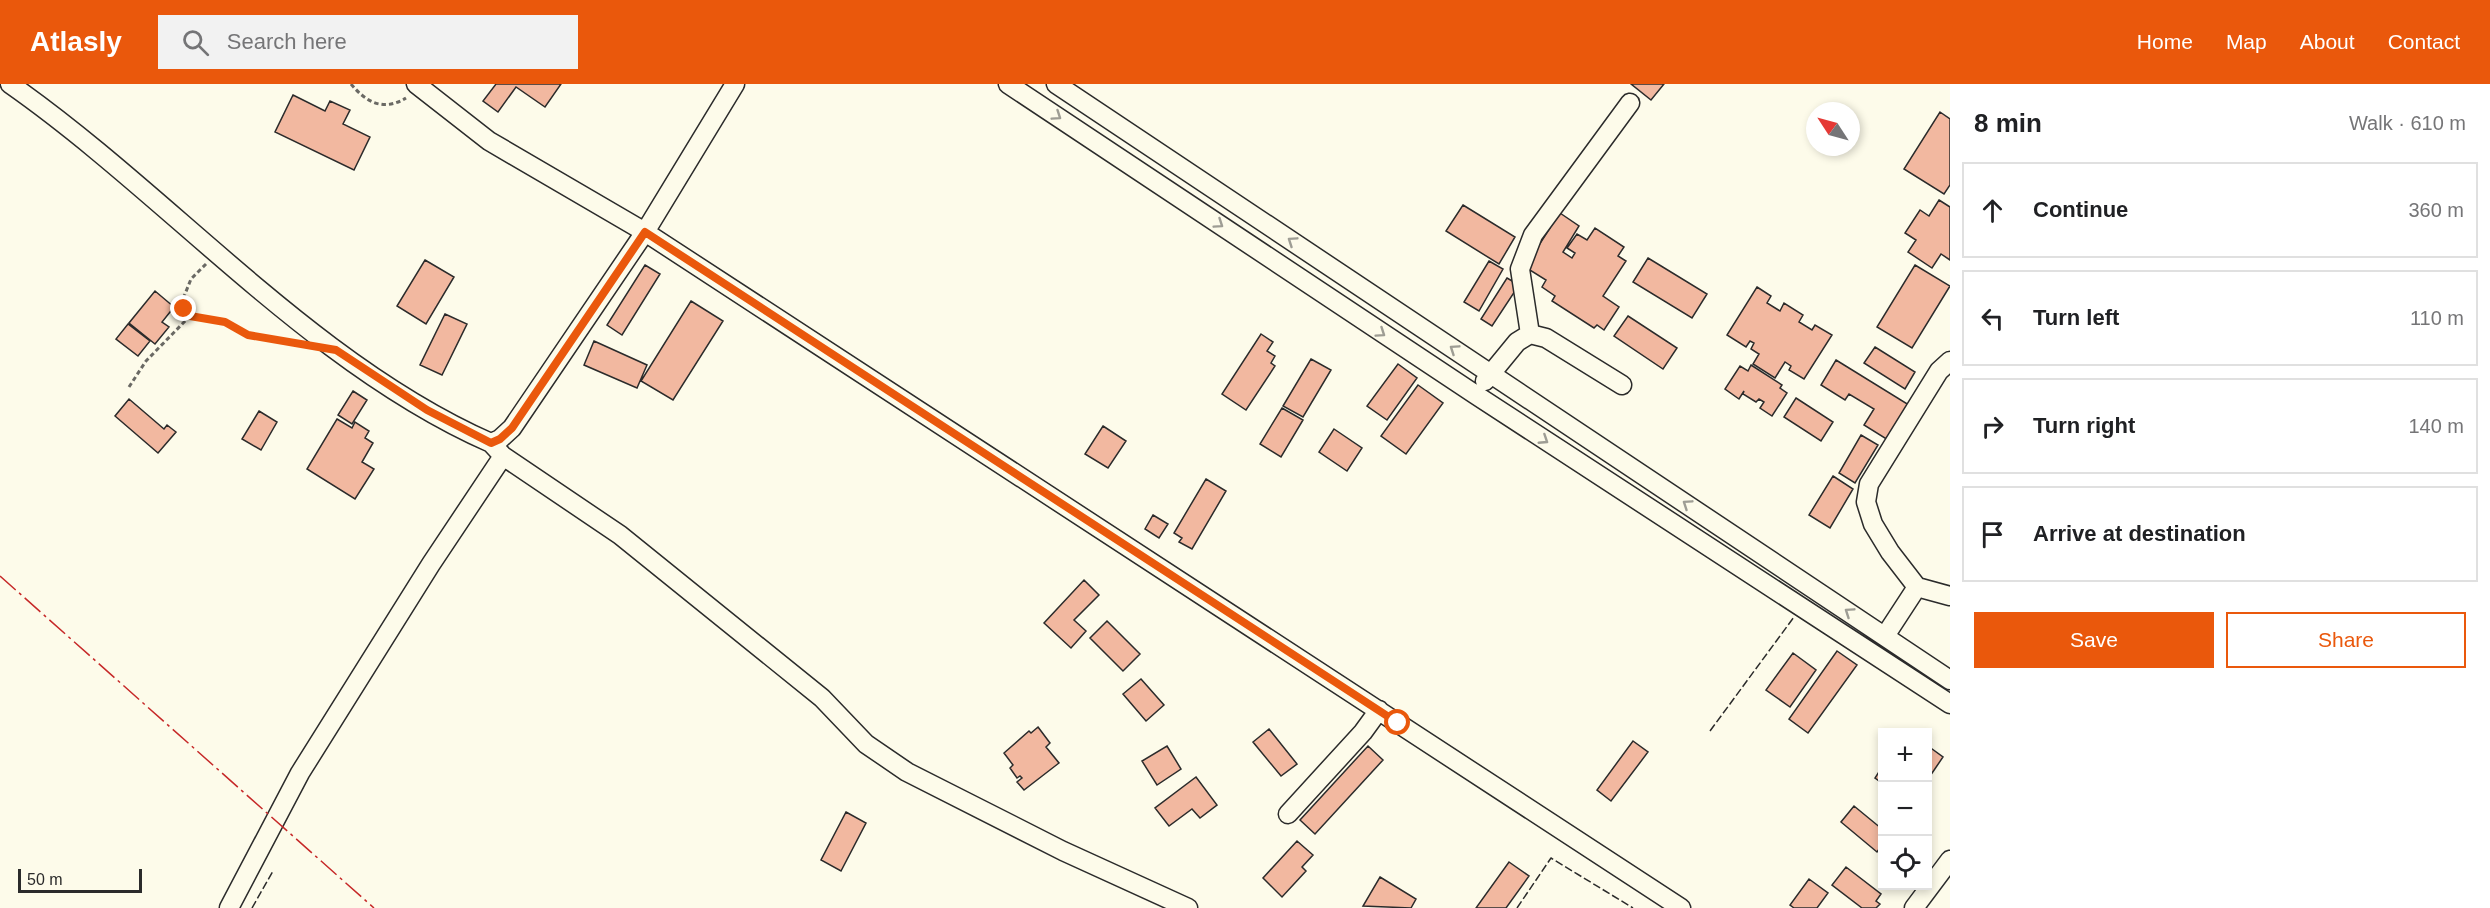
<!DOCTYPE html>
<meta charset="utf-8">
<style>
:root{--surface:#fff;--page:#f2f2f2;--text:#202124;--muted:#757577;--line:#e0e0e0;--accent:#ea580c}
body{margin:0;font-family:Arial,sans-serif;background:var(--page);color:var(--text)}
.controls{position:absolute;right:18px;bottom:18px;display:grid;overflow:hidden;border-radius:0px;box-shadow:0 3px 9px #0003}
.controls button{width:54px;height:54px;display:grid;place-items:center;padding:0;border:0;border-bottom:2px solid var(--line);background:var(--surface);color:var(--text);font:30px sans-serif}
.compass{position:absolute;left:1806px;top:18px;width:54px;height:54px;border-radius:50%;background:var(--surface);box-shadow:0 3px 9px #0003;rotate:306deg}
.scale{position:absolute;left:18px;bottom:15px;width:124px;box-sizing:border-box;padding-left:6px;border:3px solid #2b2b2b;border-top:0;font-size:16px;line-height:21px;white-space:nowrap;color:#2b2b2b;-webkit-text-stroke:4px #fdfbea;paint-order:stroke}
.stop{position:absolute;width:18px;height:18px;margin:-14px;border:4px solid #ea580c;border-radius:50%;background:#fff}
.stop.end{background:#ea580c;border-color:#fff;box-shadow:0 2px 6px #0008}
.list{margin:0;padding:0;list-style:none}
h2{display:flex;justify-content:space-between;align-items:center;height:78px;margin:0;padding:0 24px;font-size:26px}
h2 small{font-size:20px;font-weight:400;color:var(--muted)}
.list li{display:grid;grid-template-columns:39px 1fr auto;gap:18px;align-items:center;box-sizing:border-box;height:96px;margin:0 12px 12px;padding:0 12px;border:2px solid var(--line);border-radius:0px}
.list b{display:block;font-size:22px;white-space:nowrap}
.list em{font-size:20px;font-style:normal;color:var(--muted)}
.actions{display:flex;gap:12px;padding:18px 24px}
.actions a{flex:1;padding:14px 0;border:2px solid var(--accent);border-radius:0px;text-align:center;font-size:21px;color:var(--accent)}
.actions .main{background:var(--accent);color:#fff}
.icon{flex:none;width:33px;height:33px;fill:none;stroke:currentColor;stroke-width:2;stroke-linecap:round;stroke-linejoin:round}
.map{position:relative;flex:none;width:1950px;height:824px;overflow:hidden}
header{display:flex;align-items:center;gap:36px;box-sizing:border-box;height:84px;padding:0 30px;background:var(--accent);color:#fff}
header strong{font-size:28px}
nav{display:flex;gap:33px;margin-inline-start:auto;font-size:21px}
.search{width:420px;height:54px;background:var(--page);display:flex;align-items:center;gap:15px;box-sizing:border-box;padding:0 21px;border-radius:0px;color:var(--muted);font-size:22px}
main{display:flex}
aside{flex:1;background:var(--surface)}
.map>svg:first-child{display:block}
.building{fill:#f2b8a0;stroke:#2b2b2b;stroke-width:1.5}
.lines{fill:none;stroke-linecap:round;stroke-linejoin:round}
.minor-casing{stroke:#2b2b2b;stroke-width:21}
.path{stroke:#6a6964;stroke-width:3;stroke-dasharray:4.5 3;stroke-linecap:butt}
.minor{stroke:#fdfbea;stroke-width:18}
.fence{stroke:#2b2b2b;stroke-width:1.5;stroke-dasharray:8 3;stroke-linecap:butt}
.power{stroke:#c62828;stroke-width:1.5;stroke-dasharray:21 4.5 3 4.5;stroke-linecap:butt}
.oneway{stroke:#9e9d94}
.route{stroke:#ea580c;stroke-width:8}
</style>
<header>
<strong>Atlasly</strong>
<div class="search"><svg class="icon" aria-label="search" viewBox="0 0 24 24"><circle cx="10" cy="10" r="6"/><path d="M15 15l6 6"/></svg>Search here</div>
<nav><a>Home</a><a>Map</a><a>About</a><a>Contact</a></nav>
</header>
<main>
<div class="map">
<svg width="1950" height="824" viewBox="0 0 1950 824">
<rect width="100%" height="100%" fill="#fdfbea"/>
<path class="building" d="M496,0H561L545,23L516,3L498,28L483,17Z
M1631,0H1664L1651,16Z
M293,11L325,27L330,17L350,26L343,40L370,53L354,86L275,48Z
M1940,28L1950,35V101L1944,110L1904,85Z
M1939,116L1950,123V176L1941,170L1932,184L1908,168L1916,156L1905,149L1920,126L1929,132Z
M1463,121L1515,153L1499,180L1446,147Z
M1557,127L1579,142L1563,168L1572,174L1575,169L1567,164L1577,150L1587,156L1595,144L1624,163L1618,172L1626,177L1603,212L1619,223L1604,246L1597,241L1594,244L1552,217L1555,212L1542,203L1546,196L1525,183L1550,144L1547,142Z
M1648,174L1707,210L1692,234L1633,198Z
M425,176L454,193L426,240L397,222Z
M1489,177L1503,185L1479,227L1464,218Z
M645,181L660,190L622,251L607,241Z
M1915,181L1950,202L1912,264L1877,243Z
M1507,194L1519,201L1492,242L1481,235Z
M1757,203L1771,212L1767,219L1780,227L1784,219L1803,231L1799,238L1812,246L1815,241L1832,251L1804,295L1789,286L1791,282L1785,278L1775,294L1753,280L1759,270L1751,265L1754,259L1750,257L1746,263L1727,251Z
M155,207L174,223L162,238L169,243L155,260L129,239Z
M691,217L723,237L673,316L641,297Z
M445,230L467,240L442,291L420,281Z
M1628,232L1677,264L1663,285L1614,252Z
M128,240L150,257L138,272L116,255Z
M1261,250L1273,258L1267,267L1275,272L1271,279L1275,282L1246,326L1222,310Z
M594,257L647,281L637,304L584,281Z
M1875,263L1915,288L1905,305L1864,279Z
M1311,275L1331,286L1303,333L1283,322Z
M1836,276L1909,321L1888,356L1864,341L1874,325L1849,310L1845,316L1821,301Z
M1398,280L1417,294L1387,336L1367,322Z
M1751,281L1782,301L1780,304L1787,309L1772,332L1760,324L1764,318L1759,315L1756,318L1743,310L1744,307L1739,315L1725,305L1740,282L1748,287Z
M1418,301L1443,319L1406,370L1381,352Z
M353,307L367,316L352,340L338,331Z
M1796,314L1833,338L1821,357L1784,333Z
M129,315L164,345L167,341L176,348L158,369L115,332Z
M1282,324L1303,336L1281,373L1260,360Z
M259,327L277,338L261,366L242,355Z
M337,335L352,344L355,338L369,347L365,354L373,359L362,378L374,385L355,415L307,385Z
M1103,342L1126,357L1108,384L1085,370Z
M1334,345L1362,364L1347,387L1319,368Z
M1861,351L1878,361L1855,399L1839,389Z
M1833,392L1853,405L1830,444L1809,431Z
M1206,395L1226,407L1192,465L1179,458L1182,454L1174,449Z
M1153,431L1168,440L1159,454L1145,445Z
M1084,496L1099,511L1074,536L1086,547L1071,564L1044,539Z
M1107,537L1140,570L1123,587L1090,554Z
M1837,567L1857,581L1808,649L1789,635Z
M1793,569L1816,586L1790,623L1766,606Z
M1141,595L1164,621L1146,637L1123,610Z
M1038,643L1050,659L1046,663L1059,679L1024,706L1017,698L1022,694L1020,692L1017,694L1010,684L1013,681L1004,669L1029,647L1031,649Z
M1269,645L1297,680L1281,692L1253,658Z
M1633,657L1648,668L1611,717L1597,706Z
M1167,662L1181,685L1157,701L1142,677Z
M1368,662L1383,676L1315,750L1300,736Z
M1928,662L1943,673L1928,695Z
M1882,683V699L1875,694Z
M1196,693L1217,721L1200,734L1192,725L1169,742L1155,724Z
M1854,722L1882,745V761L1877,768L1841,738Z
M846,728L866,739L841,787L821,776Z
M1297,757L1313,771L1302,783L1306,787L1282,813L1263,794Z
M1509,778L1529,792L1506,824H1476Z
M1846,783L1881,810L1876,817L1880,820L1876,824H1862L1832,801Z
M1380,793L1416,815L1411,824L1363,822Z
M1809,795L1828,809L1817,824H1794L1790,821Z"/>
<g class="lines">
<defs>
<path id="minor" d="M10,0C170,112 311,280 491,359L500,355L512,344L645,148L735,0
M416,0L489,57L645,148L1681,824
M1008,0L1476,311L1950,620
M1056,0L1950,596
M1530,250L1520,185L1533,151L1630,19
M1950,277L1939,287L1869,400L1866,418L1873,440L1890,468L1917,503L1950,512
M1485,297L1517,258L1530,250L1546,254L1622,301
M491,359L503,372L620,451L822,614L866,660L907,688L1063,767L1188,824
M1885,552L1917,503
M1288,730L1363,648L1379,626
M229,824L300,689L431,480L503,372
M1914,824L1950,776"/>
</defs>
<use href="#minor" class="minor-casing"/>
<path class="path" d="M351,0C366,18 383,28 406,14
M206,180L191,195L183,215L184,225L190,232L225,238L248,251L300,260
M129,303L146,277L190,232"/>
<use href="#minor" class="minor"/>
<path class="fence" d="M1710,647L1794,533
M252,824L273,787
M1517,824L1551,774L1633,824"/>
<path class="power" d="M0,492L374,824"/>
</g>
<defs><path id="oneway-chevron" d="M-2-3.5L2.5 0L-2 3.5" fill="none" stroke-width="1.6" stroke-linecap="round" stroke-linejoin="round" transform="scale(1.5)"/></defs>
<g class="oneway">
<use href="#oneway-chevron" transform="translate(1057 32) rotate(34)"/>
<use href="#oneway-chevron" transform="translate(1219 140) rotate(34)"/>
<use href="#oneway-chevron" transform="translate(1292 157) rotate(-146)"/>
<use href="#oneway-chevron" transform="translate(1381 249) rotate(34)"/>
<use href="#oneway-chevron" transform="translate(1454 265) rotate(-146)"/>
<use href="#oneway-chevron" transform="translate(1544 356) rotate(33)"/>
<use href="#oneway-chevron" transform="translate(1687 420) rotate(-146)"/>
<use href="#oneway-chevron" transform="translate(1849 528) rotate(-146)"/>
</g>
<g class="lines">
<path class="route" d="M184,225L190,232L225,238L248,251L336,266L427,326L491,359L500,355L512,344L645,148L1398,639"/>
</g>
</svg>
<div class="controls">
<button>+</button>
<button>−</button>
<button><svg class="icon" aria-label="locate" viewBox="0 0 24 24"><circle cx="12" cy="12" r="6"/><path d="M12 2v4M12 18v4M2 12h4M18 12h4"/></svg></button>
</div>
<svg class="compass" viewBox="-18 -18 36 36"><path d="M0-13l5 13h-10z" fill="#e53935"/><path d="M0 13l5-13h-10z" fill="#757577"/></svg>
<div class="scale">50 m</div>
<div class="stop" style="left:1398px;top:639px"></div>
<div class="stop end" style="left:184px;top:225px"></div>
</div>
<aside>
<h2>8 min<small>Walk · 610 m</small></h2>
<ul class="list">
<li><svg class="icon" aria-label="ahead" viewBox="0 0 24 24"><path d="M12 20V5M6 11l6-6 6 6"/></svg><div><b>Continue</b></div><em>360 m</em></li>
<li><svg class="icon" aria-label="left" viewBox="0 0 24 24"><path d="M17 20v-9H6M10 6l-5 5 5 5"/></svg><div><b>Turn left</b></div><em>110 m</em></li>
<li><svg class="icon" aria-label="right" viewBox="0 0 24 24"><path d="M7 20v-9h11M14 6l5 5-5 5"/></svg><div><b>Turn right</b></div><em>140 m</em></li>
<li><svg class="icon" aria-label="arrive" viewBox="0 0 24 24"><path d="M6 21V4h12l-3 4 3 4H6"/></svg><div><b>Arrive at destination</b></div></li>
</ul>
<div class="actions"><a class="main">Save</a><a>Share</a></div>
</aside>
</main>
